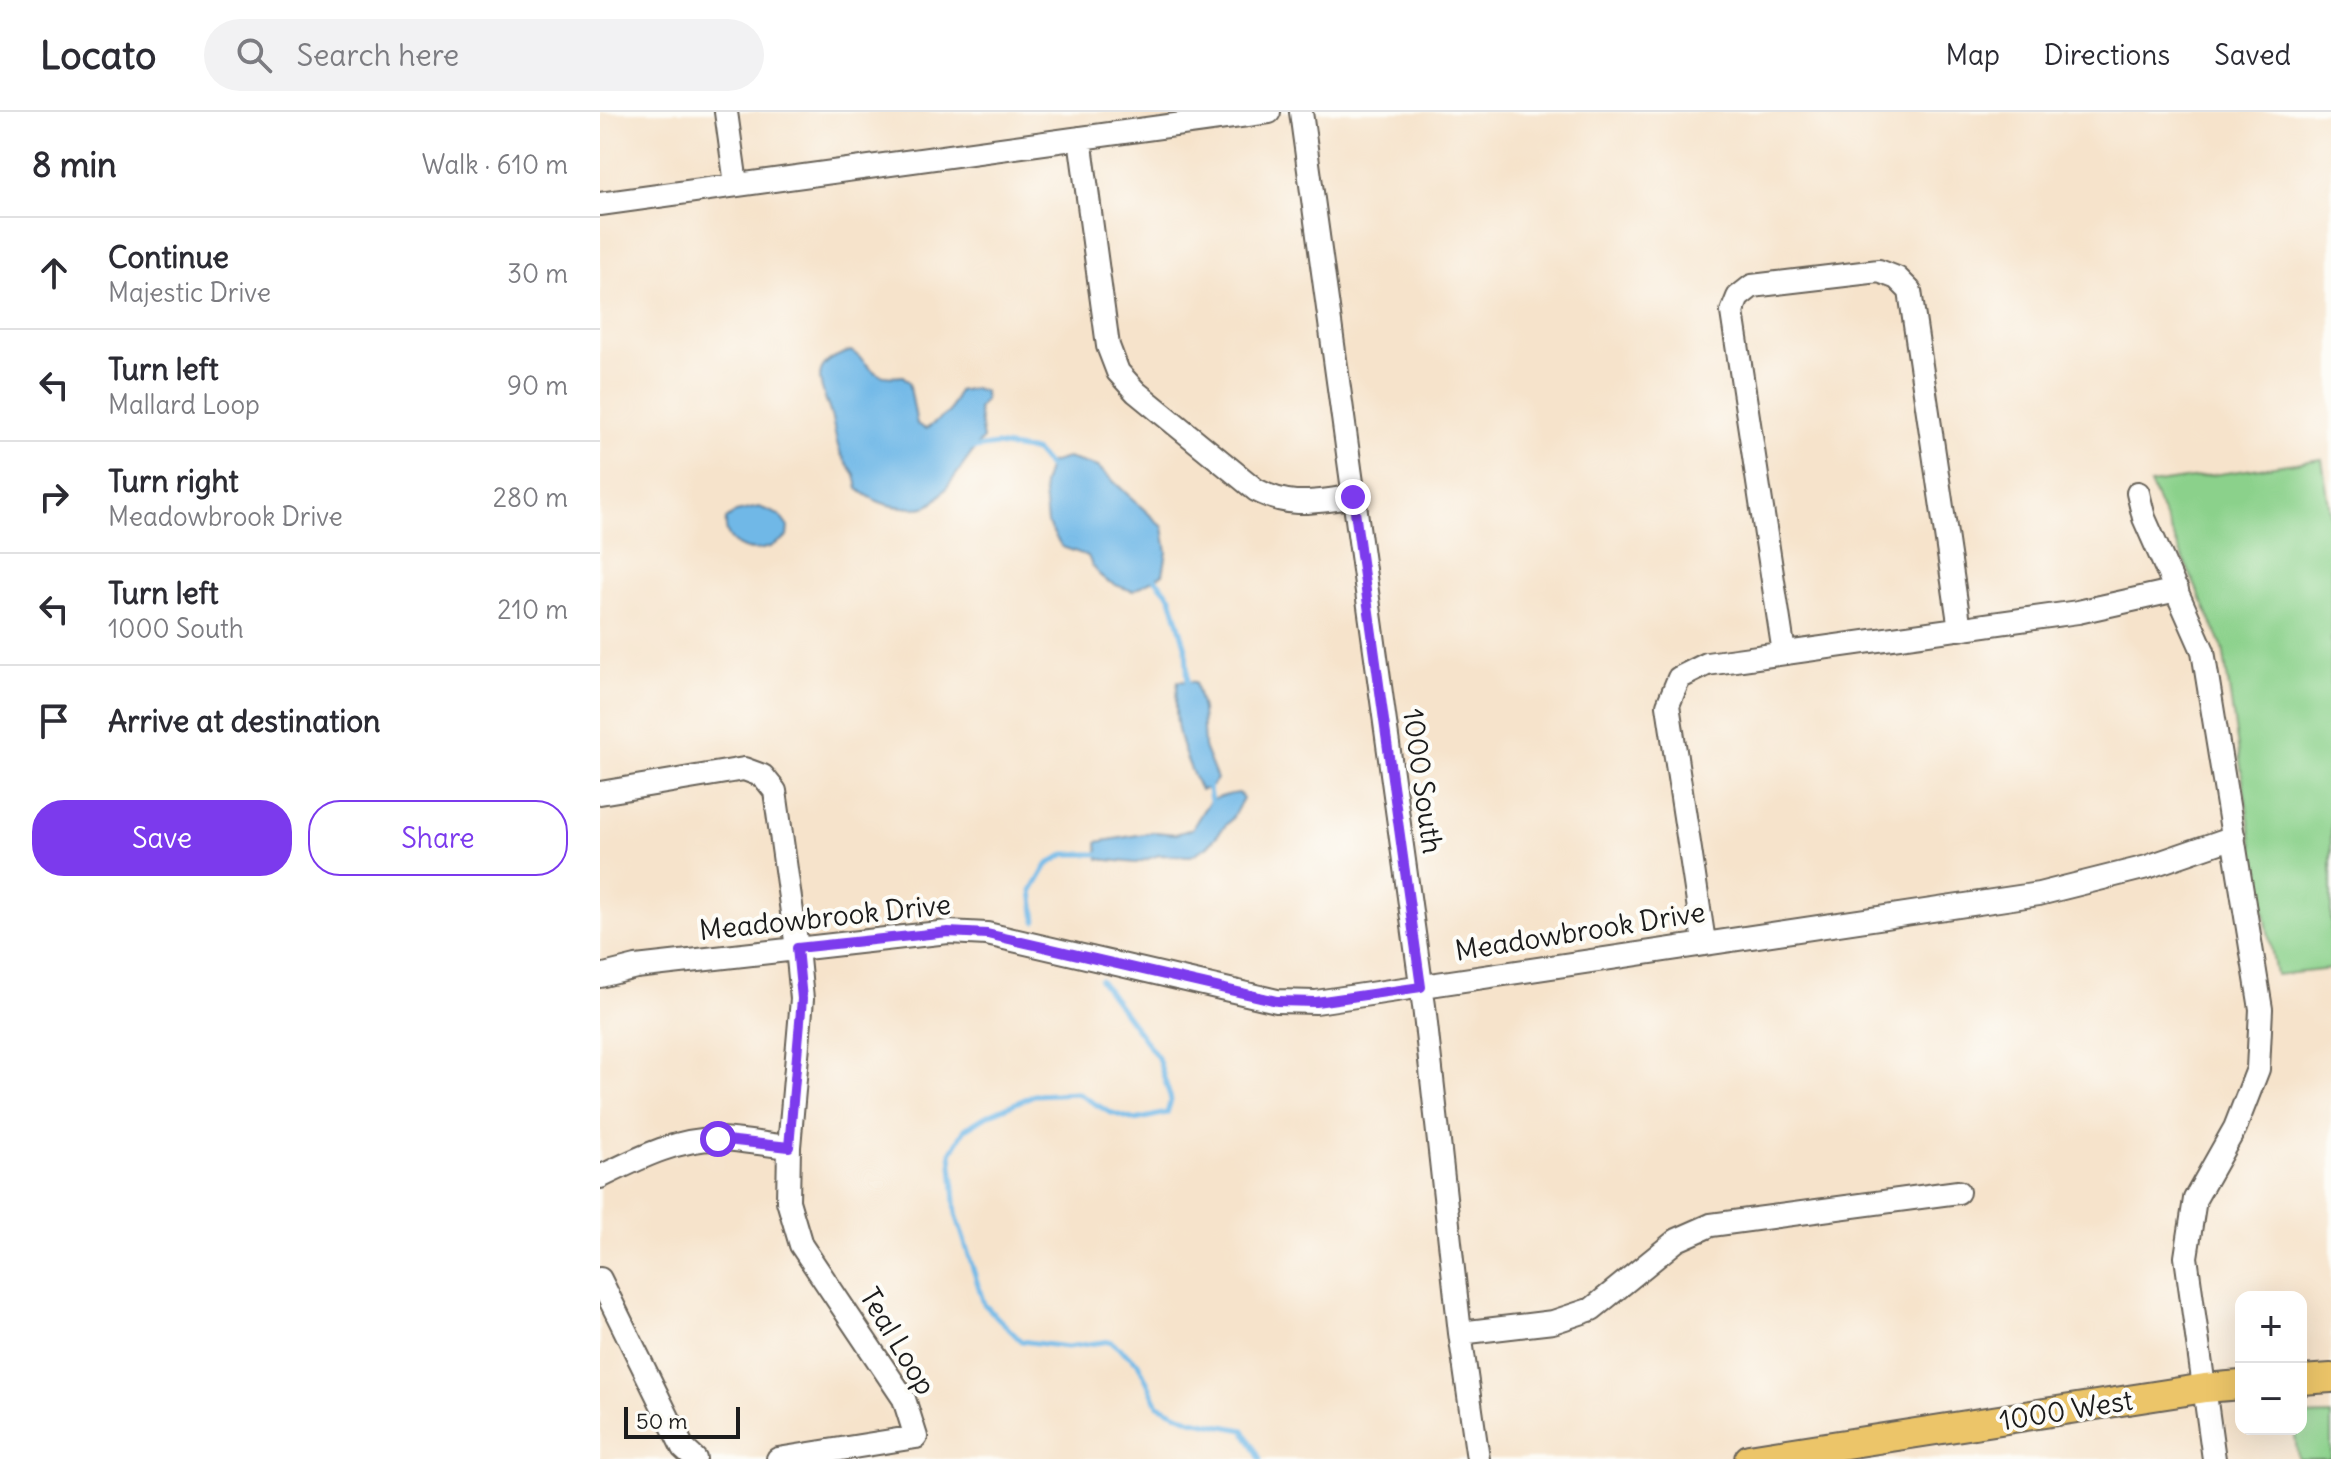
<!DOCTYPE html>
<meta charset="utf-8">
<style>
:root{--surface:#fff;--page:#f2f2f3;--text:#2b2b33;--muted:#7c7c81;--line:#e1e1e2;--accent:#7c3aed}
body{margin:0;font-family:Delius,sans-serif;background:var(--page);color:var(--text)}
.controls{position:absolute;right:24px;bottom:24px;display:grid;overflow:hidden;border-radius:16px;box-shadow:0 8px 32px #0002}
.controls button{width:72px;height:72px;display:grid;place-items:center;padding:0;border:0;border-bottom:2px solid var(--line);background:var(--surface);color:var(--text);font:40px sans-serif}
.scale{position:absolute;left:24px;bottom:20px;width:116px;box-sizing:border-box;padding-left:8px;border:4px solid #1c1c1c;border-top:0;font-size:22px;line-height:28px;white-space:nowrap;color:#1c1c1c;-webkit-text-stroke:6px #fdfcf7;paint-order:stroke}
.stop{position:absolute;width:24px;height:24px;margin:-18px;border:6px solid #7c3aed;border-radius:50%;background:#fff}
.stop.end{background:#7c3aed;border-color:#fff;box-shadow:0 2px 8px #0008}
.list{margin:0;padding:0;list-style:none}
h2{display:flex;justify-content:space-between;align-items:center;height:104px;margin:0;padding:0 32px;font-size:34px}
h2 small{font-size:26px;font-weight:400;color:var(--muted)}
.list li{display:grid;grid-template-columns:52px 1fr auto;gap:24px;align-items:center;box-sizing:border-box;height:112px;padding:0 32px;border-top:2px solid var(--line)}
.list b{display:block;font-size:30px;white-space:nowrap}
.list p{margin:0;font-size:26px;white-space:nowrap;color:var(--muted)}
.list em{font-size:26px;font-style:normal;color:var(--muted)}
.actions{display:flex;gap:16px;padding:24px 32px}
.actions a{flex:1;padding:18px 0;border:2px solid var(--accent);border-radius:32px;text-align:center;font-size:28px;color:var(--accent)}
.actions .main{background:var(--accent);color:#fff}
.icon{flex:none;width:44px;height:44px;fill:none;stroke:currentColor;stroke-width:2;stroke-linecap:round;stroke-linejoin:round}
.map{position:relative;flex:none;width:1731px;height:1347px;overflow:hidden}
header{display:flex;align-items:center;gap:48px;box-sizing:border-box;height:112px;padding:0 40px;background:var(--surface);border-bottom:2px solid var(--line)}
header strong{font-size:38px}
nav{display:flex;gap:44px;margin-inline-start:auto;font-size:28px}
.search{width:560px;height:72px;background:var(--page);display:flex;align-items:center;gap:20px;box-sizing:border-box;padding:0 28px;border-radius:44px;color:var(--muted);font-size:30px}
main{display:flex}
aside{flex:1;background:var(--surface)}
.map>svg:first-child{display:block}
.green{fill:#8bd18b;stroke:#547654;stroke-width:2}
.water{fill:#6fb8e7;stroke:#466a82;stroke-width:2}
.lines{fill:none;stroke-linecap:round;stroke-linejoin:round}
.stream{stroke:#6fb8e7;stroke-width:5}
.minor-casing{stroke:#686259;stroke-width:26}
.major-casing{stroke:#686259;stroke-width:32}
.minor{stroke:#fff;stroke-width:22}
.major{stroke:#ecc569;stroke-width:28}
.route{stroke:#7c3aed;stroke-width:10}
.labels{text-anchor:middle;stroke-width:8;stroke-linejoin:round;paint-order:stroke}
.street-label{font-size:28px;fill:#1c1c1c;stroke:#fdfcf7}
</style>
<header>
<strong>Locato</strong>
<div class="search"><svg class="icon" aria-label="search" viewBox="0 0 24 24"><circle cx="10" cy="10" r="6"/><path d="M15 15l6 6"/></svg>Search here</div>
<nav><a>Map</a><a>Directions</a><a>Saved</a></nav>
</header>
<main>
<aside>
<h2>8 min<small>Walk · 610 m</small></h2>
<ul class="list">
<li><svg class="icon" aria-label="ahead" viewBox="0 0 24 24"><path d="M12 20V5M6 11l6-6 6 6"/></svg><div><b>Continue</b><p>Majestic Drive</p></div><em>30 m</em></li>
<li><svg class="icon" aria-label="left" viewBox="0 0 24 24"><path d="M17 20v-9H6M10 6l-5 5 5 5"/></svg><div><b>Turn left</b><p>Mallard Loop</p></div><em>90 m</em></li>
<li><svg class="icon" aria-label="right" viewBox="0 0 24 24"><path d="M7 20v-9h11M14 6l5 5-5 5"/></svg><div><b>Turn right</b><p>Meadowbrook Drive</p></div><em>280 m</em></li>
<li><svg class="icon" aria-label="left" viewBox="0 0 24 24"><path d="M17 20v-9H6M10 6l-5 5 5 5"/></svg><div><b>Turn left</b><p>1000 South</p></div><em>210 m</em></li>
<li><svg class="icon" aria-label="arrive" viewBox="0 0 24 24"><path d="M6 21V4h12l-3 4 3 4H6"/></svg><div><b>Arrive at destination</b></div></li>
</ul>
<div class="actions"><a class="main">Save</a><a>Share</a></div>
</aside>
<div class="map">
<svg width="1731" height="1347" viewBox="0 0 1731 1347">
<rect width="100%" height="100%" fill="#fdfcf7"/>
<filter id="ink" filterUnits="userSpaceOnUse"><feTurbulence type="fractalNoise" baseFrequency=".0125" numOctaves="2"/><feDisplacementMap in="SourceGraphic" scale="16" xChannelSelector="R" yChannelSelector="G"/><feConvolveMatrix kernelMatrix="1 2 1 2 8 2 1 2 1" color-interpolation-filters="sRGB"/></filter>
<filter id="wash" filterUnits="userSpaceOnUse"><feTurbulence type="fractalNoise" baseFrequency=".006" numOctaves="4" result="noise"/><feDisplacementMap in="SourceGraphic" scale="32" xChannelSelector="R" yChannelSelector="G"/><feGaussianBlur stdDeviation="1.8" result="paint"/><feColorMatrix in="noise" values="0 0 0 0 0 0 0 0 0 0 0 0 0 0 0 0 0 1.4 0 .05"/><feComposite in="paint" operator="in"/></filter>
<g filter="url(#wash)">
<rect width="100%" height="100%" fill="#f6e3cb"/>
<path class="green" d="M1722,347L1731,406V857L1676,863L1655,749L1623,536L1550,372Z
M1731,1303V1347H1698L1694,1317H1701V1304Z"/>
<path class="water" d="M251,239C275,254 268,268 303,264L309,270L317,312L326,317L349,300L358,279L375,276L384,280L385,288L378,297L383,327C369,342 341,389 328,394C320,397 311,396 303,395C285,394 272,388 258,377C254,354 252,361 242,344C236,334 235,318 232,307C223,273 203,253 251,239Z
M467,346L498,355L563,415L567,440L563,462L533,479C510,472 496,467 488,444L462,435L447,411L443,372L450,351Z
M159,395L179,403L188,415L187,425C182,428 176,432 170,435C148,443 123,433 126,407L136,400Z
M578,569L595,570L602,597L604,635L617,667L610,676L600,678C582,639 571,612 578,569Z
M639,681L643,686L633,705L608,734L591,744L559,743L536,751L499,747L497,730L555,720L576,722L592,717C608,691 606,685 639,681Z"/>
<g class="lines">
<path class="stream" d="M369,337L396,333L435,339L453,359
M551,462L571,485L586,537L588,574
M608,673L612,694
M436,809L432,779L447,753L465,742H504
M500,868L558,946L571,988L567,1001L535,1008L509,1000L477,981L434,983L386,1004L365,1017L351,1041L356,1102L384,1192L421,1229L467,1235L510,1229L538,1251L558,1293L591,1308L644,1318L660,1347"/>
</g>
</g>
<g filter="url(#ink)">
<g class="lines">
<defs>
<path id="minor" d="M126,0L136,72
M701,0L824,894L860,1221L878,1347
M480,26L508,234L518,260L536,280L656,378C692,397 714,389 753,385
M0,92L669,0
M1538,381L1544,406L1603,539L1661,897L1658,957L1635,1016L1595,1087L1586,1145L1614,1347
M1184,541L1132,200L1138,185L1152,174L1279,159L1297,166L1310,179L1360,517
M0,681L144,657L163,664L175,679L197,836L202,887L189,1035L188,1089L201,1133L304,1287L316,1325L178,1347
M1104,830L1068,593L1079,566L1107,552L1478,500L1577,478
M0,864L36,855L348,820L387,822L677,889L716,890L1439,782L1547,755L1634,725
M0,1065C37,1047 77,1026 120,1027C143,1028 167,1033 189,1035
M0,1167L83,1336L95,1347
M860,1221L953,1210L992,1197L1077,1128L1111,1113L1358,1080"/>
<path id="major" d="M1701,1268L1731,1266
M1149,1347L1605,1276L1641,1273"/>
</defs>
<use href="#minor" class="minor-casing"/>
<use href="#major" class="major-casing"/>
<use href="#minor" class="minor"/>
<use href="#major" class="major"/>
</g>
</g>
<g class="lines" filter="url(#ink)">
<path class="route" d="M118,1027L189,1035L202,887L197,836L348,820L387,822L677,889L716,890L821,875L753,385"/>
</g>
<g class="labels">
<g class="street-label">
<text transform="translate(823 669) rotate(82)" y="10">1000 South</text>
<text transform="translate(225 805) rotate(-6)" y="10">Meadowbrook Drive</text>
<text transform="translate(980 819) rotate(-9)" y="10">Meadowbrook Drive</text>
<text transform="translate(298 1229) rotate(59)" y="10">Teal Loop</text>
<text transform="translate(1466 1298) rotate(-9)" y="10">1000 West</text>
</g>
</g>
</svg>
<div class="controls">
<button>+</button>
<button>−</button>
</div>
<div class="scale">50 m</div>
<div class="stop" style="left:118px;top:1027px"></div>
<div class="stop end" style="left:753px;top:385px"></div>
</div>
</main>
